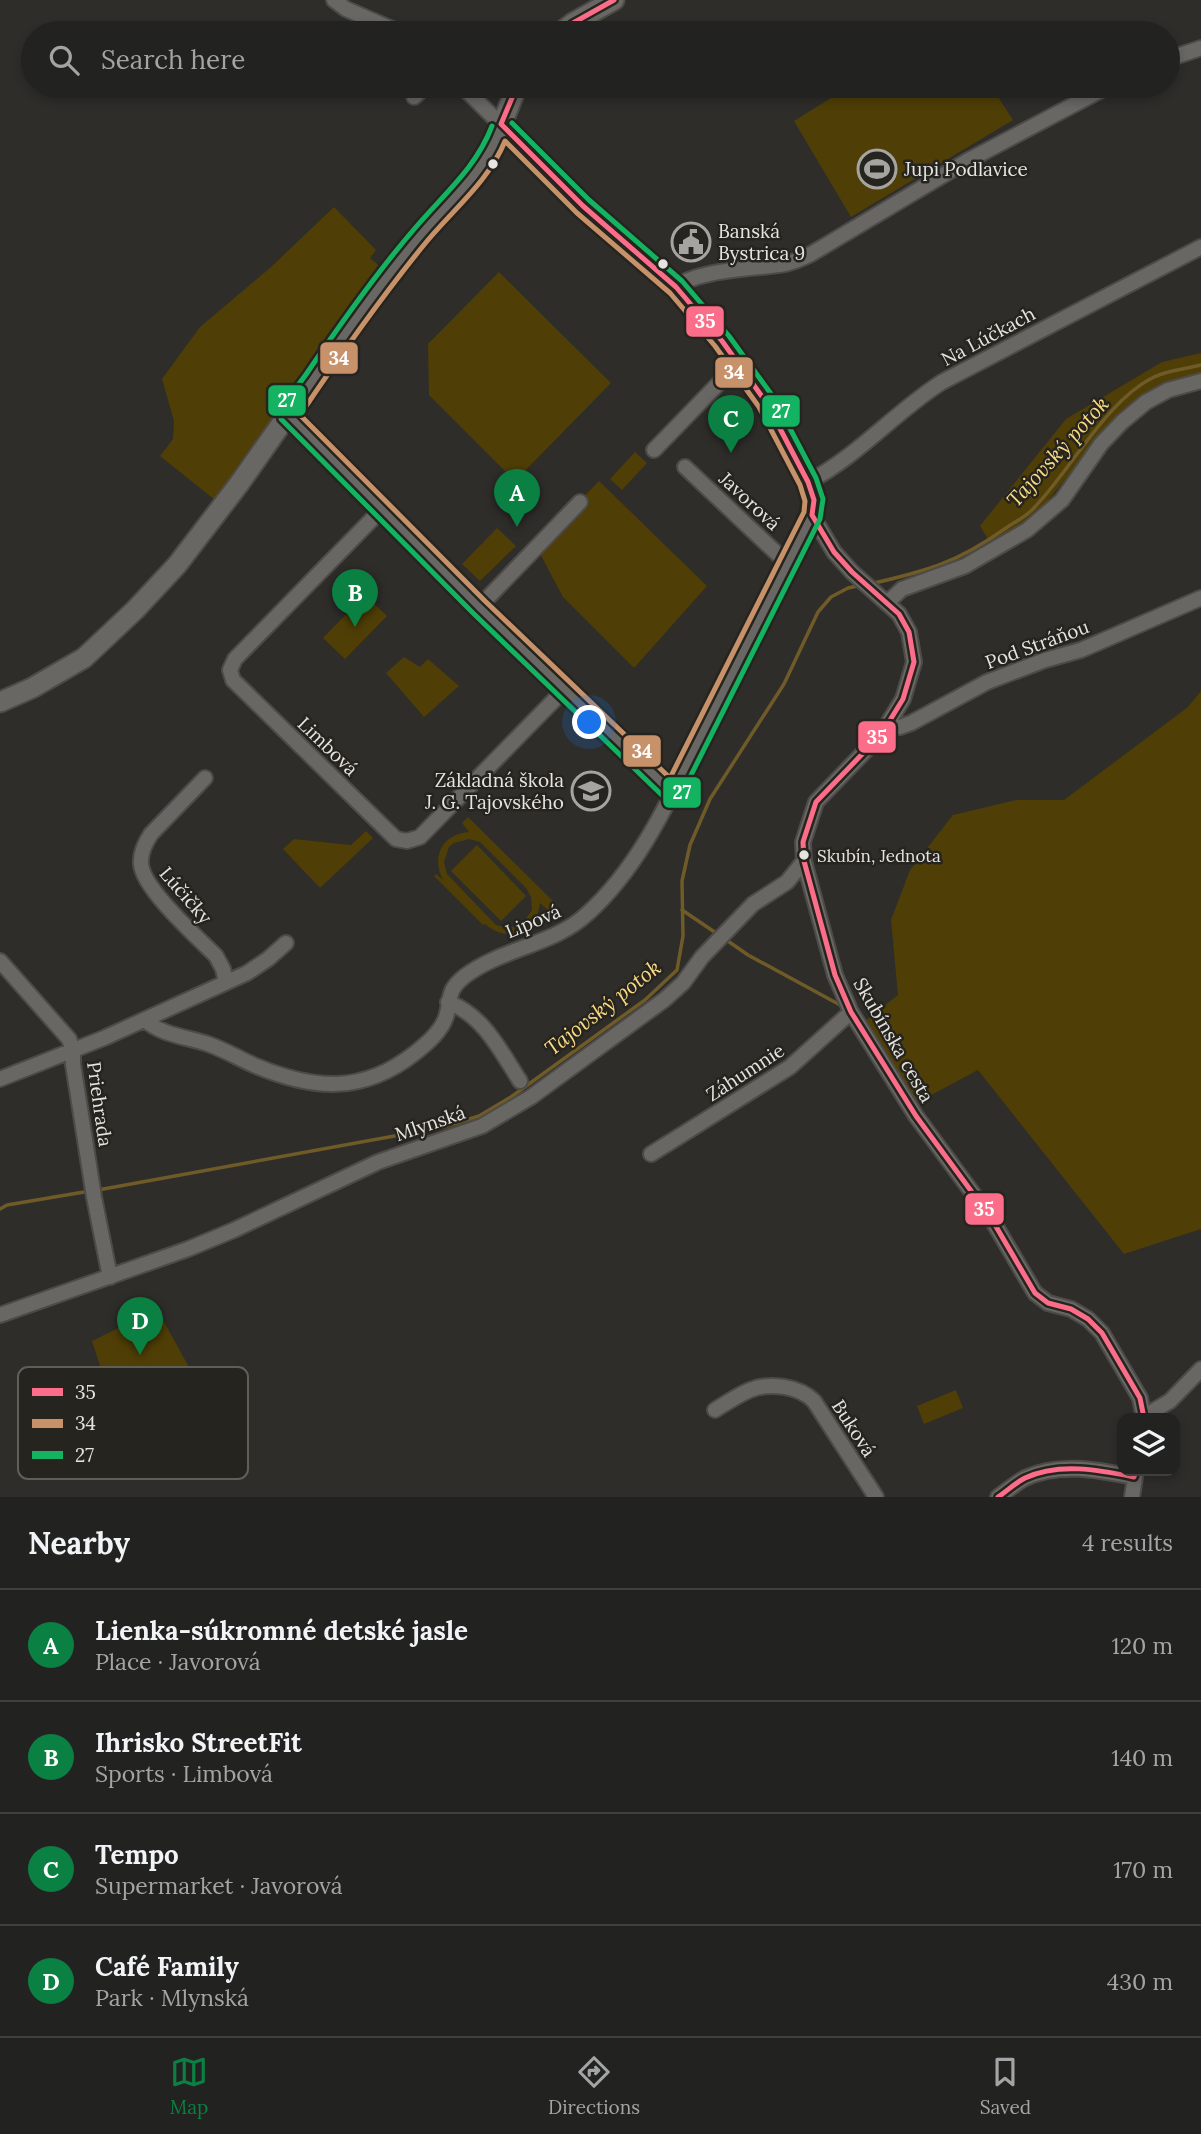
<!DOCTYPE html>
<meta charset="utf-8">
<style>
:root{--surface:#222220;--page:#2a2a29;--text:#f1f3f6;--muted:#a2a4a5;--line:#3f3f3e;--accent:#0b8043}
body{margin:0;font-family:Lora,serif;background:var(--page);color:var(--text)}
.controls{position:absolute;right:21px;bottom:21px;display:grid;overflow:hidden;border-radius:14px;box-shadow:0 4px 10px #0003}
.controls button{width:63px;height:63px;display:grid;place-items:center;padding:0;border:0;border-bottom:2px solid var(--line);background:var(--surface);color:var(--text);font:35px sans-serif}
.you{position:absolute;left:590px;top:723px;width:24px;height:24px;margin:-18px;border:5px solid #fff;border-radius:50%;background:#1a73e8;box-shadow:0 0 0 10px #1a73e833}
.badge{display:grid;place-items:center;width:46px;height:46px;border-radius:50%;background:var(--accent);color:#fff;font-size:23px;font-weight:700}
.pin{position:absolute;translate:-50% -58px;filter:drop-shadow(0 2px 4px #0008)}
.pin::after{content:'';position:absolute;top:37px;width:24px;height:21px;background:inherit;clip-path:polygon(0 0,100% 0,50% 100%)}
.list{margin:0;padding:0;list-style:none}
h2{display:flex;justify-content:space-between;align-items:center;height:91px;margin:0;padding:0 28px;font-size:30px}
h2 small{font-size:23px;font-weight:400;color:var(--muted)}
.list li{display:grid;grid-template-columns:46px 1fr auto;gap:21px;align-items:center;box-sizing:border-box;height:112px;padding:0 28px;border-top:2px solid var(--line)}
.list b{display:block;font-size:26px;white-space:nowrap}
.list p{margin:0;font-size:23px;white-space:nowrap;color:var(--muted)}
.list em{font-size:23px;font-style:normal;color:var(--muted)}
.icon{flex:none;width:38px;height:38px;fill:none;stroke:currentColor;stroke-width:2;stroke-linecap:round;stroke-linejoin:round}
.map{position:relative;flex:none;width:1201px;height:1497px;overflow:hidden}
.search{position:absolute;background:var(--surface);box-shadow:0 4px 10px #0003;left:21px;right:21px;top:21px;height:77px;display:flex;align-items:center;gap:18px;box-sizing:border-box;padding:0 24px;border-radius:38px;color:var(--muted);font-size:26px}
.sheet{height:539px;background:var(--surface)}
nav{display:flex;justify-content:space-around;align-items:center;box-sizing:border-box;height:98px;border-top:2px solid var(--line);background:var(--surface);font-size:19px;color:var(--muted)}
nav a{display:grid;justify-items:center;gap:4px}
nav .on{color:var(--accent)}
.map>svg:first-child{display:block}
.green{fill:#4f3e06;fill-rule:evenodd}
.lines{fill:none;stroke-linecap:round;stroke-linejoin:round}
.stream{stroke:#6f5b27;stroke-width:3.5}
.minor-casing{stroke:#4c4b48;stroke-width:18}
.secondary-casing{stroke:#4c4b48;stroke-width:23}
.minor{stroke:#686764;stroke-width:14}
.secondary{stroke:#686764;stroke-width:19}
.bus-1-casing{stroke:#26241e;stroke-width:10}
.bus-2-casing{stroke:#26241e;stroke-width:10}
.bus-3-casing{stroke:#26241e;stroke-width:10}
.bus-1{stroke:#fb6d88;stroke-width:5}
.bus-2{stroke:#c7916a;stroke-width:5}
.bus-3{stroke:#13b361;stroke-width:5}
.bus-dot{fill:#e6e4e0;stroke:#26241e;stroke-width:2.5}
.labels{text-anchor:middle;stroke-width:5;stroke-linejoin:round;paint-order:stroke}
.bus-label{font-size:17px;fill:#e6e4e0;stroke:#26241e;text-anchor:start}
.poi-label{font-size:19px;fill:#e6e4e0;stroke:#26241e;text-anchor:start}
.street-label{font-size:19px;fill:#e6e4e0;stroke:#26241e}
.water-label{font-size:21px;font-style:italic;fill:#fada85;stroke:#26241e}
.key{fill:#26241e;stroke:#605e58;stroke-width:2}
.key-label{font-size:19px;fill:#e6e4e0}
.line-badge{stroke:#26241e;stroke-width:2.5}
.badge-label{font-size:19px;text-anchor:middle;font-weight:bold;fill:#fff}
</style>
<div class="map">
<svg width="1201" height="1497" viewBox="0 0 1201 1497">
<rect width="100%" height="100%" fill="#2e2d2a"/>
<path class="green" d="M850,86H991L1013,120L851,217L794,121Z
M334,207L376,250L370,258L382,268L215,500L160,456L173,439L174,421L162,379L200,327L270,268Z
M499,272L611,383L515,481L429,395L428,344Z
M1201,353V373L1168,382L1130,407L1101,436L1040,510L991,544L980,526L1066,419L1162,362Z
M635,452L647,463L622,490L610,479Z
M599,481L707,586L634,668L563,597L536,546Z
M497,528L516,546L480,581L462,564Z
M365,595L387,616L345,659L323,638Z
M404,657L420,667L428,659L459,686L424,717L386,673Z
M1201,691V1229L1124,1254L978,1070L918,1102L864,1022L898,995L891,920L910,870L953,815L1016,800H1064L1188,707Z
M468,817L556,904L549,911L540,903C537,933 508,944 485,924L483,925L434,876L436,874L443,880C431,857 442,834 469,832L462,823ZM469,839L480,842L526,888L531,897L532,910L521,925L508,928L496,925L447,874L444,862L449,847L454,843Z
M366,831L373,838L320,888L283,849L294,839L351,845Z
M477,845L526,896L501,921L451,871Z
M157,1309L190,1369L143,1395L103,1375L92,1341Z
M956,1390L963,1408L924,1424L917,1406Z"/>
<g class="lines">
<path class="stream" d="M870,584C927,571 957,563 1006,528C1015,522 1025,517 1032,510C1070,472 1106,400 1154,377C1168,370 1186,369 1201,365
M682,910L719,935
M725,939L748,955L842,1006
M98,1190L444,1127L479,1116L511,1097L645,1000L677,970L683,936L682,881L690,845L710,799L784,684L818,612L831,597L848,588L862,585
M0,1209L7,1205L90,1191"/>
<defs>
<path id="minor" d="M334,0L346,9L401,33
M1168,59L1201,48
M462,86L583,206L676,287L722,341L766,402L808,482L814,500L812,515L834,552L852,572L899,614L909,632L914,662L903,699L887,725L869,747L816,802L803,842L804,861L835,975L851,1012L916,1116L991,1218L1035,1293L1048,1303L1071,1309L1088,1319L1102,1333L1140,1398L1144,1418
M414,97L426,86
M676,287C699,269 756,269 785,264C794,262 803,258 811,254L967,161L1109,86
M289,416L479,607L672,793
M654,450L721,381L741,366
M685,467L787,563
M808,482C858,456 895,412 942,382L1201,247
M381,510L235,659L230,670L233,680L396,839L407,841L420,837L564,690
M887,603L902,589L965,566L1027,530L1062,500L1101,444L1122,422L1146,402L1168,390L1201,381
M479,607L580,502
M887,725L900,727L911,723L987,682L1045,660L1081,650L1201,598
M205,778L151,834C145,843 140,853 141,864C143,889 197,937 216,956L223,969L226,982
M0,961L69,1039L73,1050V1064L94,1197L110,1277
M448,1002C484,1016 500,1050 520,1081
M145,1020C161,1035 187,1037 208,1044C225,1050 240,1059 256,1066C314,1090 363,1094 415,1053C426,1044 441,1032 446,1017C452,998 446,991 465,976C502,948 554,945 587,914C645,862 675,786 710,718C744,650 778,583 812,515
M0,1079L104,1038L247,973L268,959L286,943
M651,1154L790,1067L851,1012
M0,1315L188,1249L234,1230L378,1162L482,1126L531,1097L664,1000L683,983L702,957L753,904L787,882L804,861
M715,1410C726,1403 738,1395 750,1390C770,1382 799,1386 814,1401L876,1497
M1145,1416L1170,1401L1201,1369
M998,1497C1007,1491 1016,1483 1025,1478C1060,1462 1098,1470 1134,1477
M1132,1497L1136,1471"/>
<path id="secondary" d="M560,33L573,23L614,0
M0,702L32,688L84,658L135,610L177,565L239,484L360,312L423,233L484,162L494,144L517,86"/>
</defs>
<use href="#minor" class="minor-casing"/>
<use href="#secondary" class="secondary-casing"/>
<use href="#minor" class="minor"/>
<use href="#secondary" class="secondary"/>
<defs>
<path id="bus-1" d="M560,33L573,23L614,0
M517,86L501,124L583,206L676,287L722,341L766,402L808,482L814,500L812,515L834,552L852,572L899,614L909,632L914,662L903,699L887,725L869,747L816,802L803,842L804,861L835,975L851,1012L916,1116L991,1218L1035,1293L1048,1303L1071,1309L1088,1319L1102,1333L1140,1398L1144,1418
M998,1497C1007,1491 1015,1483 1025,1478C1059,1462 1099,1470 1134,1477L1136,1471"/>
<path id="bus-2" d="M505,141L577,213L670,293L715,346L759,407L800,485L805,501L804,512L670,778L485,601L300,415C339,357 379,300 423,246C451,211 488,183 505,141Z"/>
<path id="bus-3" d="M492,126C476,168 444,194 416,227C376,273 341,323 307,373C299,385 281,404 281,419L473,613L666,799L674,802L680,797L820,519L823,499L816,478L774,398L729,336L682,281L589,200L512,123"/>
</defs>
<use href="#bus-1" class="bus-1-casing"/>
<use href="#bus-2" class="bus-2-casing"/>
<use href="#bus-3" class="bus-3-casing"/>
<use href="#bus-1" class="bus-1"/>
<use href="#bus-2" class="bus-2"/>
<use href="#bus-3" class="bus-3"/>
</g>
<defs>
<symbol id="stadium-ring" viewBox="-11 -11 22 22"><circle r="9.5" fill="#26241e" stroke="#a6a4a0" stroke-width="1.5"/><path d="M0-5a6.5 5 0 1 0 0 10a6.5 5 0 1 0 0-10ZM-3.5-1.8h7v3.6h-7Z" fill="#a6a4a0"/></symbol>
<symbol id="civic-ring" viewBox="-11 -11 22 22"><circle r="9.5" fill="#26241e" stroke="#a6a4a0" stroke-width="1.5"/><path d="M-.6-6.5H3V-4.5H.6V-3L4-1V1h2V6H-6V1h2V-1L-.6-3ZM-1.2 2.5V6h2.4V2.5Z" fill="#a6a4a0"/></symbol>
<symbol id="school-ring" viewBox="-11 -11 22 22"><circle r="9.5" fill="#26241e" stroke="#a6a4a0" stroke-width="1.5"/><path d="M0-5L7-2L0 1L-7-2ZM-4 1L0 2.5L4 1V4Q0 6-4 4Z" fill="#a6a4a0"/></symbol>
</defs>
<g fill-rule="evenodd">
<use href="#stadium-ring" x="855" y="147" width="44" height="44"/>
<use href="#civic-ring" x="669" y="220" width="44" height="44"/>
<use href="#school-ring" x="569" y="769" width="44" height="44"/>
</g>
<g class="bus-dot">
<circle cx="493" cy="164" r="6"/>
<circle cx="663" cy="264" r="6"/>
<circle cx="804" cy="855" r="6"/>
</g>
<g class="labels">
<g class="bus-label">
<text x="817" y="862">Skubín, Jednota</text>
</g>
<g class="poi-label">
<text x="904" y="176">Jupi Podlavice</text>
<text x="718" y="238">Banská<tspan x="718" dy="22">Bystrica 9</tspan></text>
<text x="564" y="787" text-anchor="end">Základná škola<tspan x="564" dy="22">J. G. Tajovského</tspan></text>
</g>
<g class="street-label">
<text transform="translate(988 336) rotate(-28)" y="7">Na Lúčkach</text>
<text transform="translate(750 501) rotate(43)" y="7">Javorová</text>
<text transform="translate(1037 644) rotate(-20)" y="7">Pod Stráňou</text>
<text transform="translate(328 746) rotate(44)" y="7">Limbová</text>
<text transform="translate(186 895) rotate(49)" y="7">Lúčičky</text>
<text transform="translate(533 921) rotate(-23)" y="7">Lipová</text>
<text transform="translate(894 1040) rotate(60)" y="7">Skubínska cesta</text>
<text transform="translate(745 1072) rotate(-33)" y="7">Záhumnie</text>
<text transform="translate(100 1104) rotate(82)" y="7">Priehrada</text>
<text transform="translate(430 1123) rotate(-19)" y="7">Mlynská</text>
<text transform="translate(854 1428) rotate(57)" y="7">Buková</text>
</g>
<g class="water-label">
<text transform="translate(1058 452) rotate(-48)" y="7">Tajovský potok</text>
<text transform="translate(603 1008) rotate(-38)" y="7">Tajovský potok</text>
</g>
</g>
<rect x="18" y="1367" width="230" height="112" rx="10" class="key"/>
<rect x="32" y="1388" width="31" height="8" fill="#fb6d88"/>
<rect x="32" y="1419" width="31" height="9" fill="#c7916a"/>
<rect x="32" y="1451" width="31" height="8" fill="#13b361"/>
<g class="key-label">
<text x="75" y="1399">35</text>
<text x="75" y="1430">34</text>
<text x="75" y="1462">27</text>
</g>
<g class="line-badge">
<rect x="685" y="305" width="40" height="33" rx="7" fill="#fb6d88"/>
<rect x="319" y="341" width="40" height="34" rx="7" fill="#c7916a"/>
<rect x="714" y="356" width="40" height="33" rx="7" fill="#c7916a"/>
<rect x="267" y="384" width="40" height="33" rx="7" fill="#13b361"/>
<rect x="761" y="394" width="40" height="34" rx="7" fill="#13b361"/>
<rect x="857" y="720" width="40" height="34" rx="7" fill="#fb6d88"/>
<rect x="622" y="734" width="40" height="34" rx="7" fill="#c7916a"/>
<rect x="662" y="776" width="40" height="33" rx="7" fill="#13b361"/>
<rect x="964" y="1192" width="41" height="34" rx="7" fill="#fb6d88"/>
</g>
<g class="badge-label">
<text x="705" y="328">35</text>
<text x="339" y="365">34</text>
<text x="734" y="379">34</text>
<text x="287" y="407">27</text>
<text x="781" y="418">27</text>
<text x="877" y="744">35</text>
<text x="642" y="758">34</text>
<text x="682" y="799">27</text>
<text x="984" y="1216">35</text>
</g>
</svg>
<div class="controls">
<button><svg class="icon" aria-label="layers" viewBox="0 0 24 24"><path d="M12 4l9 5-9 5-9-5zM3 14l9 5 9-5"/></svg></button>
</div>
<div class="you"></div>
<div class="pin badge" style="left:517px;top:527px">A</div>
<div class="pin badge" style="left:355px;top:627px">B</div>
<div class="pin badge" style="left:731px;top:453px">C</div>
<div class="pin badge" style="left:140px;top:1355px">D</div>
<div class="search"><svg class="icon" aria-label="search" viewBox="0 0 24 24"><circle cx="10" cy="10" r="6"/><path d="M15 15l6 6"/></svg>Search here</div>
</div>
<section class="sheet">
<h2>Nearby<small>4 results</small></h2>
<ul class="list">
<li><span class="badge">A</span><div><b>Lienka-súkromné detské jasle</b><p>Place · Javorová</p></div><em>120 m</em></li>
<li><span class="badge">B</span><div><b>Ihrisko StreetFit</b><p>Sports · Limbová</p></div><em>140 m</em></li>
<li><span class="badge">C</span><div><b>Tempo</b><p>Supermarket · Javorová</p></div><em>170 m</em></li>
<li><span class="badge">D</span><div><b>Café Family</b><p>Park · Mlynská</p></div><em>430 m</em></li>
</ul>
</section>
<nav>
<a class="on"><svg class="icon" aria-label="map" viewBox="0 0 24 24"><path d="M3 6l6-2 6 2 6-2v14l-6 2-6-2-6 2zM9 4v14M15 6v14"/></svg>Map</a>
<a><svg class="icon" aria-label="directions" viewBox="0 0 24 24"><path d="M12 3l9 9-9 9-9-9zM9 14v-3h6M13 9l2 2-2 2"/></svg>Directions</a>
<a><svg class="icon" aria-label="saved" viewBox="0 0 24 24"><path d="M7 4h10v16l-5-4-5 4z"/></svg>Saved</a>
</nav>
